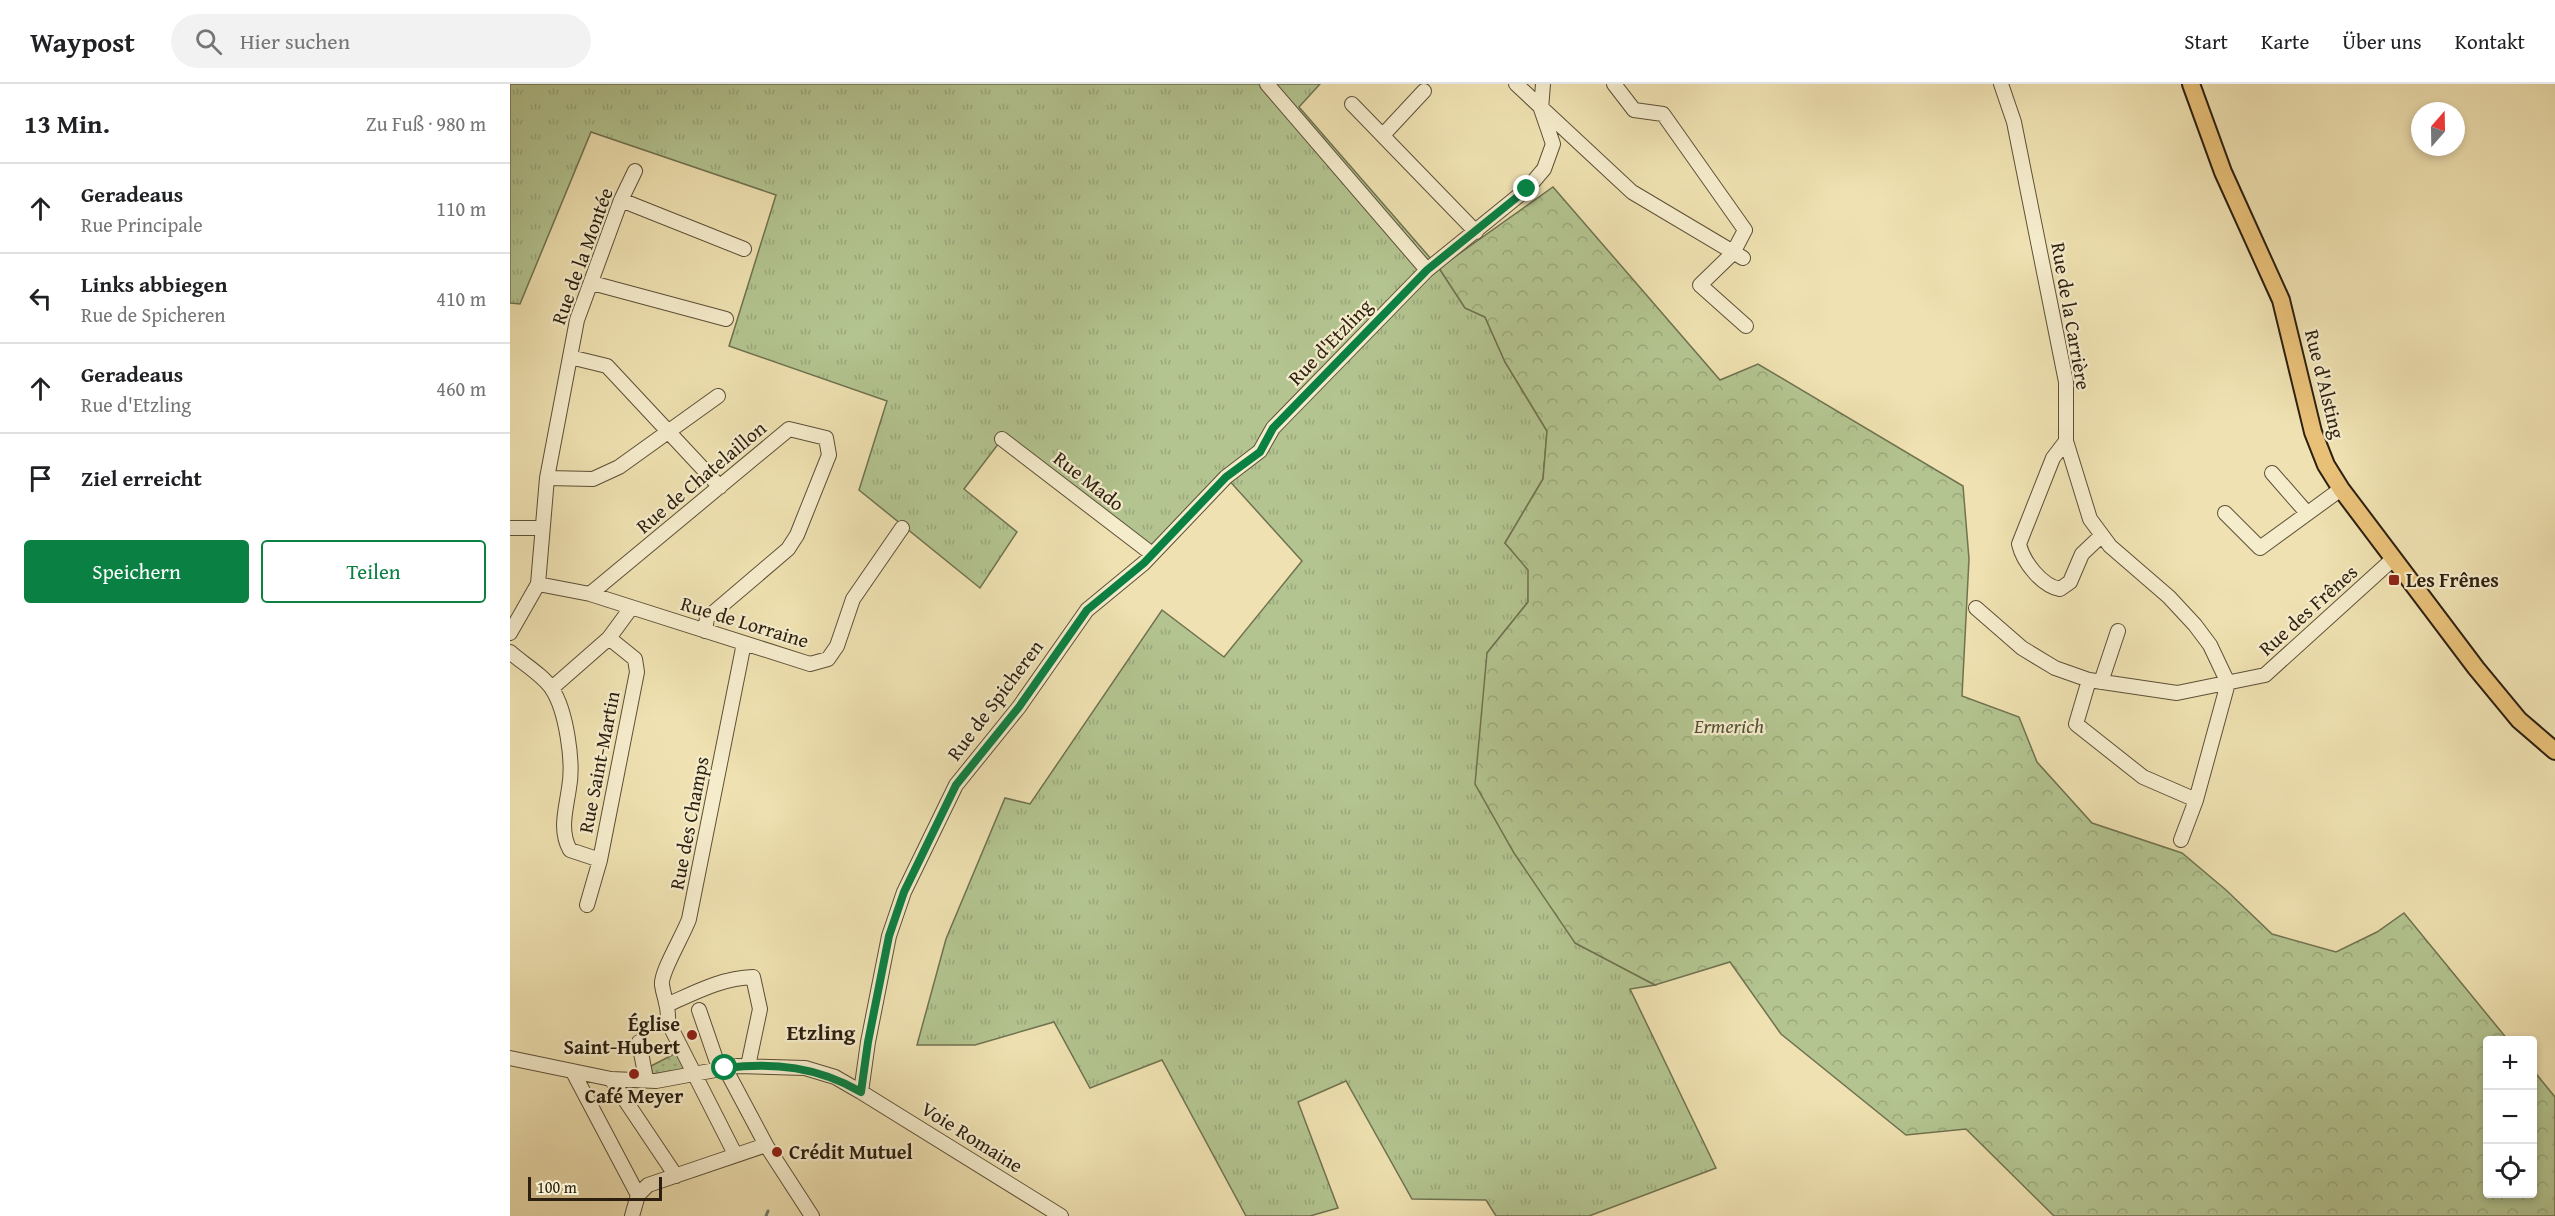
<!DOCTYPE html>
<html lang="de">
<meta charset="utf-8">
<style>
:root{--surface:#fff;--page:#f2f2f2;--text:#202124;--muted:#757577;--line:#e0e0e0;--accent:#0b8043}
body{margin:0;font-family:"Gentium Book Plus",serif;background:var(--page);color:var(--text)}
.controls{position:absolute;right:18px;bottom:18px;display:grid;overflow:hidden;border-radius:6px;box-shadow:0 3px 9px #0003}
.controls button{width:54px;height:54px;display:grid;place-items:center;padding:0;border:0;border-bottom:2px solid var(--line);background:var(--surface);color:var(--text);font:30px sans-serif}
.compass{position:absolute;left:1901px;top:18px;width:54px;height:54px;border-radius:50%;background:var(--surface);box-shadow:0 3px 9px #0003;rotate:20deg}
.scale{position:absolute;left:18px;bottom:15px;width:134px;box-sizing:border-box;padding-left:6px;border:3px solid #2c1f10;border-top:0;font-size:16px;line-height:21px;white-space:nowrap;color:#2c1f10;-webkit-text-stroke:4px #f5eccc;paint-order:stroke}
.stop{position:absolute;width:18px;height:18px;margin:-14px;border:4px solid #0b8043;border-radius:50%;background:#fff}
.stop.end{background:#0b8043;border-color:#fff;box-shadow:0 2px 6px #0008}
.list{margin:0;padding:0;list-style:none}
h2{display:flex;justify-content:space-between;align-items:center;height:78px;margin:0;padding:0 24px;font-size:26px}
h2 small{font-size:20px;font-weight:400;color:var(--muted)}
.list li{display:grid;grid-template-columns:39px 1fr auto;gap:18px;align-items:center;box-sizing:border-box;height:90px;padding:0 24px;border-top:2px solid var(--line)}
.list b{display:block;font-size:22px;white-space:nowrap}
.list p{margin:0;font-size:20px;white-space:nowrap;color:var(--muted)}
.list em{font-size:20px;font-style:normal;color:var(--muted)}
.actions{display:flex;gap:12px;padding:18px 24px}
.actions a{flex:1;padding:14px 0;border:2px solid var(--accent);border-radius:6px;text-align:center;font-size:21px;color:var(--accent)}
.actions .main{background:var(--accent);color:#fff}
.icon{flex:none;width:33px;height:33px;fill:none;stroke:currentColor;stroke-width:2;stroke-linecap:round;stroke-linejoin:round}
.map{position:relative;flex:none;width:2045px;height:1132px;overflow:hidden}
header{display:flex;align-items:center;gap:36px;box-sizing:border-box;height:84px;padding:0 30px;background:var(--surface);border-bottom:2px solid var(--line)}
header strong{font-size:28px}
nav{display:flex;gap:33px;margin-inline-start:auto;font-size:21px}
.search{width:420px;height:54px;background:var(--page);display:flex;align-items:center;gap:15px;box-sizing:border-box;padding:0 21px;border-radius:33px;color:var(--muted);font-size:22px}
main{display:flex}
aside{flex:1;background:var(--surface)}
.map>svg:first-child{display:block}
.grass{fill:url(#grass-tufts);stroke:#707250;stroke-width:1.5}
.forest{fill:url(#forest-crowns);stroke:#707250;stroke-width:1.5}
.park{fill:url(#park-dots);stroke:#707250;stroke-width:1.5}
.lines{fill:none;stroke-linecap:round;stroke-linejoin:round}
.stream{stroke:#6e7e6e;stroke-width:3}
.minor-casing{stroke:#5d5038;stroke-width:16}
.major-casing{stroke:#2c1f10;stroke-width:20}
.minor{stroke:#f5eccc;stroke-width:14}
.major{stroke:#e8c078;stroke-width:16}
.route{stroke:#0b8043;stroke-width:8}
.poi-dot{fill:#8f2418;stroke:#f5eccc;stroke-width:2}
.labels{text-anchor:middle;stroke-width:4.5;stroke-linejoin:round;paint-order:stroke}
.street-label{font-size:20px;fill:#2c1f10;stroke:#f5eccc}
.poi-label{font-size:20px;font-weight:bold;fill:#2c1f10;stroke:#f5eccc;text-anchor:start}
.park-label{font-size:20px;font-style:italic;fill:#545136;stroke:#f5eccc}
.quarter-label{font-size:22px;font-weight:bold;fill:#2c1f10;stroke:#f5eccc}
</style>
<header>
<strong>Waypost</strong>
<div class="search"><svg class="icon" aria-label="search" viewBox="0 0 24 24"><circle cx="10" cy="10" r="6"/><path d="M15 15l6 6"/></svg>Hier suchen</div>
<nav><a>Start</a><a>Karte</a><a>Über uns</a><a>Kontakt</a></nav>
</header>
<main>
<aside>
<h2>13 Min.<small>Zu Fuß · 980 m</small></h2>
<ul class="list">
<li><svg class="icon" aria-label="ahead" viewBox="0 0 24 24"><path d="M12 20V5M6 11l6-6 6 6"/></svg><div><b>Geradeaus</b><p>Rue Principale</p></div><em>110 m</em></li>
<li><svg class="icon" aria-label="left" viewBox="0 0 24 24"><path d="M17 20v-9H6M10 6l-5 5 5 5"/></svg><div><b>Links abbiegen</b><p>Rue de Spicheren</p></div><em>410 m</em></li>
<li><svg class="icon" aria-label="ahead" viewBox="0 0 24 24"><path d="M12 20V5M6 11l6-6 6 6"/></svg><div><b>Geradeaus</b><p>Rue d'Etzling</p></div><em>460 m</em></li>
<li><svg class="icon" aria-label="arrive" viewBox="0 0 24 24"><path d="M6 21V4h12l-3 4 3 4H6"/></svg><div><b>Ziel erreicht</b></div></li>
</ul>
<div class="actions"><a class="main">Speichern</a><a>Teilen</a></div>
</aside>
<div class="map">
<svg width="2045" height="1132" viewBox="0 0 2045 1132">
<defs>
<pattern id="grass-tufts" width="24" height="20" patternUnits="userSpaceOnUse" patternTransform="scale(1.5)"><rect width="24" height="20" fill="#b3c490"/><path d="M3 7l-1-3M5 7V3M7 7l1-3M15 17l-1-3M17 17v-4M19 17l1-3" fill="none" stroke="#9aa87b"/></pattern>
<pattern id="forest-crowns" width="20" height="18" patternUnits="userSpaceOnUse" patternTransform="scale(1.5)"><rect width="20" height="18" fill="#b3c490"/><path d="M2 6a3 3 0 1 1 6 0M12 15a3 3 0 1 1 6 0" fill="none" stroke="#9aa87b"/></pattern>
<pattern id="park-dots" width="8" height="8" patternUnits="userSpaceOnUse" patternTransform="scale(1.5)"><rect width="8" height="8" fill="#b3c490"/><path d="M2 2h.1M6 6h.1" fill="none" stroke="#9aa87b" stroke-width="1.8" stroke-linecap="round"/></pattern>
</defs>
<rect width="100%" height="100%" fill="#efe1b1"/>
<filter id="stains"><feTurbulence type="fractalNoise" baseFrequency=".00333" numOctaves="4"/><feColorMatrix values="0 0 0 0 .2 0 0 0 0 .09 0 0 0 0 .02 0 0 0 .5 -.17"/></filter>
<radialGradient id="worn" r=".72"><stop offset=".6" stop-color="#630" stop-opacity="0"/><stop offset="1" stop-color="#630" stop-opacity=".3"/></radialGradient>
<path class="grass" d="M0,0H810L789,23L929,184L955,224L975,233L995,278L1037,347L1033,395L995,459L1019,486L1018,518L977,569L1065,859L1145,901L1120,905L1206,1084L1079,1132H986L976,1116L902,1115L836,997L788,1018L828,1124L800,1132H736L652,976L580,1004L544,938L465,961H407L436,855L495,714L520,720L652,526L714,573L792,477L716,393L642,470L492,355L454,405L507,448L470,504L349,406L377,317L219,262L266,111L81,48L10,220L0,219Z"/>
<path class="forest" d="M1043,103L1210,296L1248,280L1453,402L1459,475L1452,612L1509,633L1527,678L1582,739L1672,769L1716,806L1762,850L1826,868L1867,848L1894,829L1998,956H1978V1110H2022L2023,986L2045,1013V1132H1544L1456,1045L1396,1051L1271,950L1220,878L1145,901L1065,859L1004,769L965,700L977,569L1018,518V486L995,459L1033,395L1037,347L995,278L975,233L955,224L929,184Z"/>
<path class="park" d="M166,969L176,985L142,990L141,982Z"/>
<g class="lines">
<path class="stream" d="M256,1132L258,1127"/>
<defs>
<path id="minor" d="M757,0L917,186
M1006,0L1122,108L1233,174
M1104,0L1124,26L1153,30L1235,146L1223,169L1190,201L1236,242
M1491,0L1504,38L1556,298V357L1580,435L1600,462L1659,513L1685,541L1700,561L1718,599
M842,20L966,148
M873,51L914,7
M111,116L234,165
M82,199L216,235
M60,273L97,282L210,403
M492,355L642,470
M1556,357L1543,374L1509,460C1513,478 1532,502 1550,505L1560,498L1572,470L1592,451
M1762,389L1797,429
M37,394L83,395L109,383L208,312
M1715,429L1750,464L1831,405
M0,444H32
M28,500L80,510L300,580L318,575L327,562L343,515L392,444
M80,510L279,345L316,354L319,371L287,451L278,465L197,534L195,547
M1466,524L1512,564L1545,584L1579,596L1667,609L1755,591L1883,475
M0,549L28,500L37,394L67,236L111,116L125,87
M0,568C12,579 33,591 42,605C56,626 64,678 59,704C56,726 49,746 60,766L90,776
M1579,596L1566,640L1633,693L1686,716
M1591,598L1608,547
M42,604L99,554L121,524
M1671,756L1686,716L1718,599
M77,821L90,776L127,588L125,575L99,554
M159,920C186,908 212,894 243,893L250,925L238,982
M189,926L209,984
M129,958L136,995
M0,974L101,995L146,997L227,982L295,984L325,993L351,1008L551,1132
M215,984L256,1061L302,1132
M63,988L128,1111
M101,995L166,1092
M351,1008L358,958L379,852L394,808L446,701L509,623L577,526L634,479L716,393L750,367L763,344L917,186L1017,105L1034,85L1043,60L1031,25L1033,0
M225,1070L158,938C159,921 154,915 152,901C150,889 174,850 179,835L234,559
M122,1132L128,1111L138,1101L256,1061"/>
<path id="major" d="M1681,0L1713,88L1771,216L1803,348L1816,381L1831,405L1966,584L2009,636L2045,667"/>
</defs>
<use href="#minor" class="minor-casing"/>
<use href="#major" class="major-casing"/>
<use href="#minor" class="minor"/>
<use href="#major" class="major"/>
</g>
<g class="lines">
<path class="route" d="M215,984C265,978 308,983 351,1008L358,958L379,852L394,808L446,701L509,623L577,526L634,479L716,393L750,368L763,344L917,186L1017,105"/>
</g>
<g class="poi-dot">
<rect x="1878" y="490" width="12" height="12" rx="3"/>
<circle cx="182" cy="951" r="6"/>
<circle cx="124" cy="990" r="6"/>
<circle cx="267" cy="1068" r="6"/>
</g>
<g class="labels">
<g class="street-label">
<text transform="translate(72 172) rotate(-70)" y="7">Rue de la Montée</text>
<text transform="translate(1561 232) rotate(80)" y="7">Rue de la Carrière</text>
<text transform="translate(820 258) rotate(-46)" y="7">Rue d'Etzling</text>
<text transform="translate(1815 300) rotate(76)" y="7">Rue d'Alsting</text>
<text transform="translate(191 393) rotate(-40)" y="7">Rue de Chatelaillon</text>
<text transform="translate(579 397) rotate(38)" y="7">Rue Mado</text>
<text transform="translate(1798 526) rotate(-42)" y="7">Rue des Frênes</text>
<text transform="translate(235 538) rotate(17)" y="7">Rue de Lorraine</text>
<text transform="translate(485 616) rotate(-53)" y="7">Rue de Spicheren</text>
<text transform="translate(89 678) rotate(-79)" y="7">Rue Saint-Martin</text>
<text transform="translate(179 739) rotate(-79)" y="7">Rue des Champs</text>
<text transform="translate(462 1053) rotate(32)" y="7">Voie Romaine</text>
</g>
<g class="poi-label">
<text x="1896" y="503">Les Frênes</text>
<text x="170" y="947" text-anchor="end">Église<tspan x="170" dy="23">Saint-Hubert</tspan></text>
<text x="124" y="1019" text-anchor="middle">Café Meyer</text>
<text x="279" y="1075">Crédit Mutuel</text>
</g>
<g class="park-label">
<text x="1219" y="649">Ermerich</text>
</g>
<g class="quarter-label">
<text x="311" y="956">Etzling</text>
</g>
</g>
<rect width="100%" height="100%" filter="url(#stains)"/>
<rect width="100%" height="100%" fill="url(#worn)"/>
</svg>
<div class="controls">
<button>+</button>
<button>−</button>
<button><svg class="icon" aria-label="locate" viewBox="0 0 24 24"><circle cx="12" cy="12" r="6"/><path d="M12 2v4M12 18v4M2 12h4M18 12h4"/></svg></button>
</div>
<svg class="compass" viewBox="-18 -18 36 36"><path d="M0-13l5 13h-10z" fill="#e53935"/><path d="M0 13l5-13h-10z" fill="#757577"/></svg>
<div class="scale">100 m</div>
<div class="stop" style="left:215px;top:984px"></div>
<div class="stop end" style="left:1017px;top:105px"></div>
</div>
</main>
